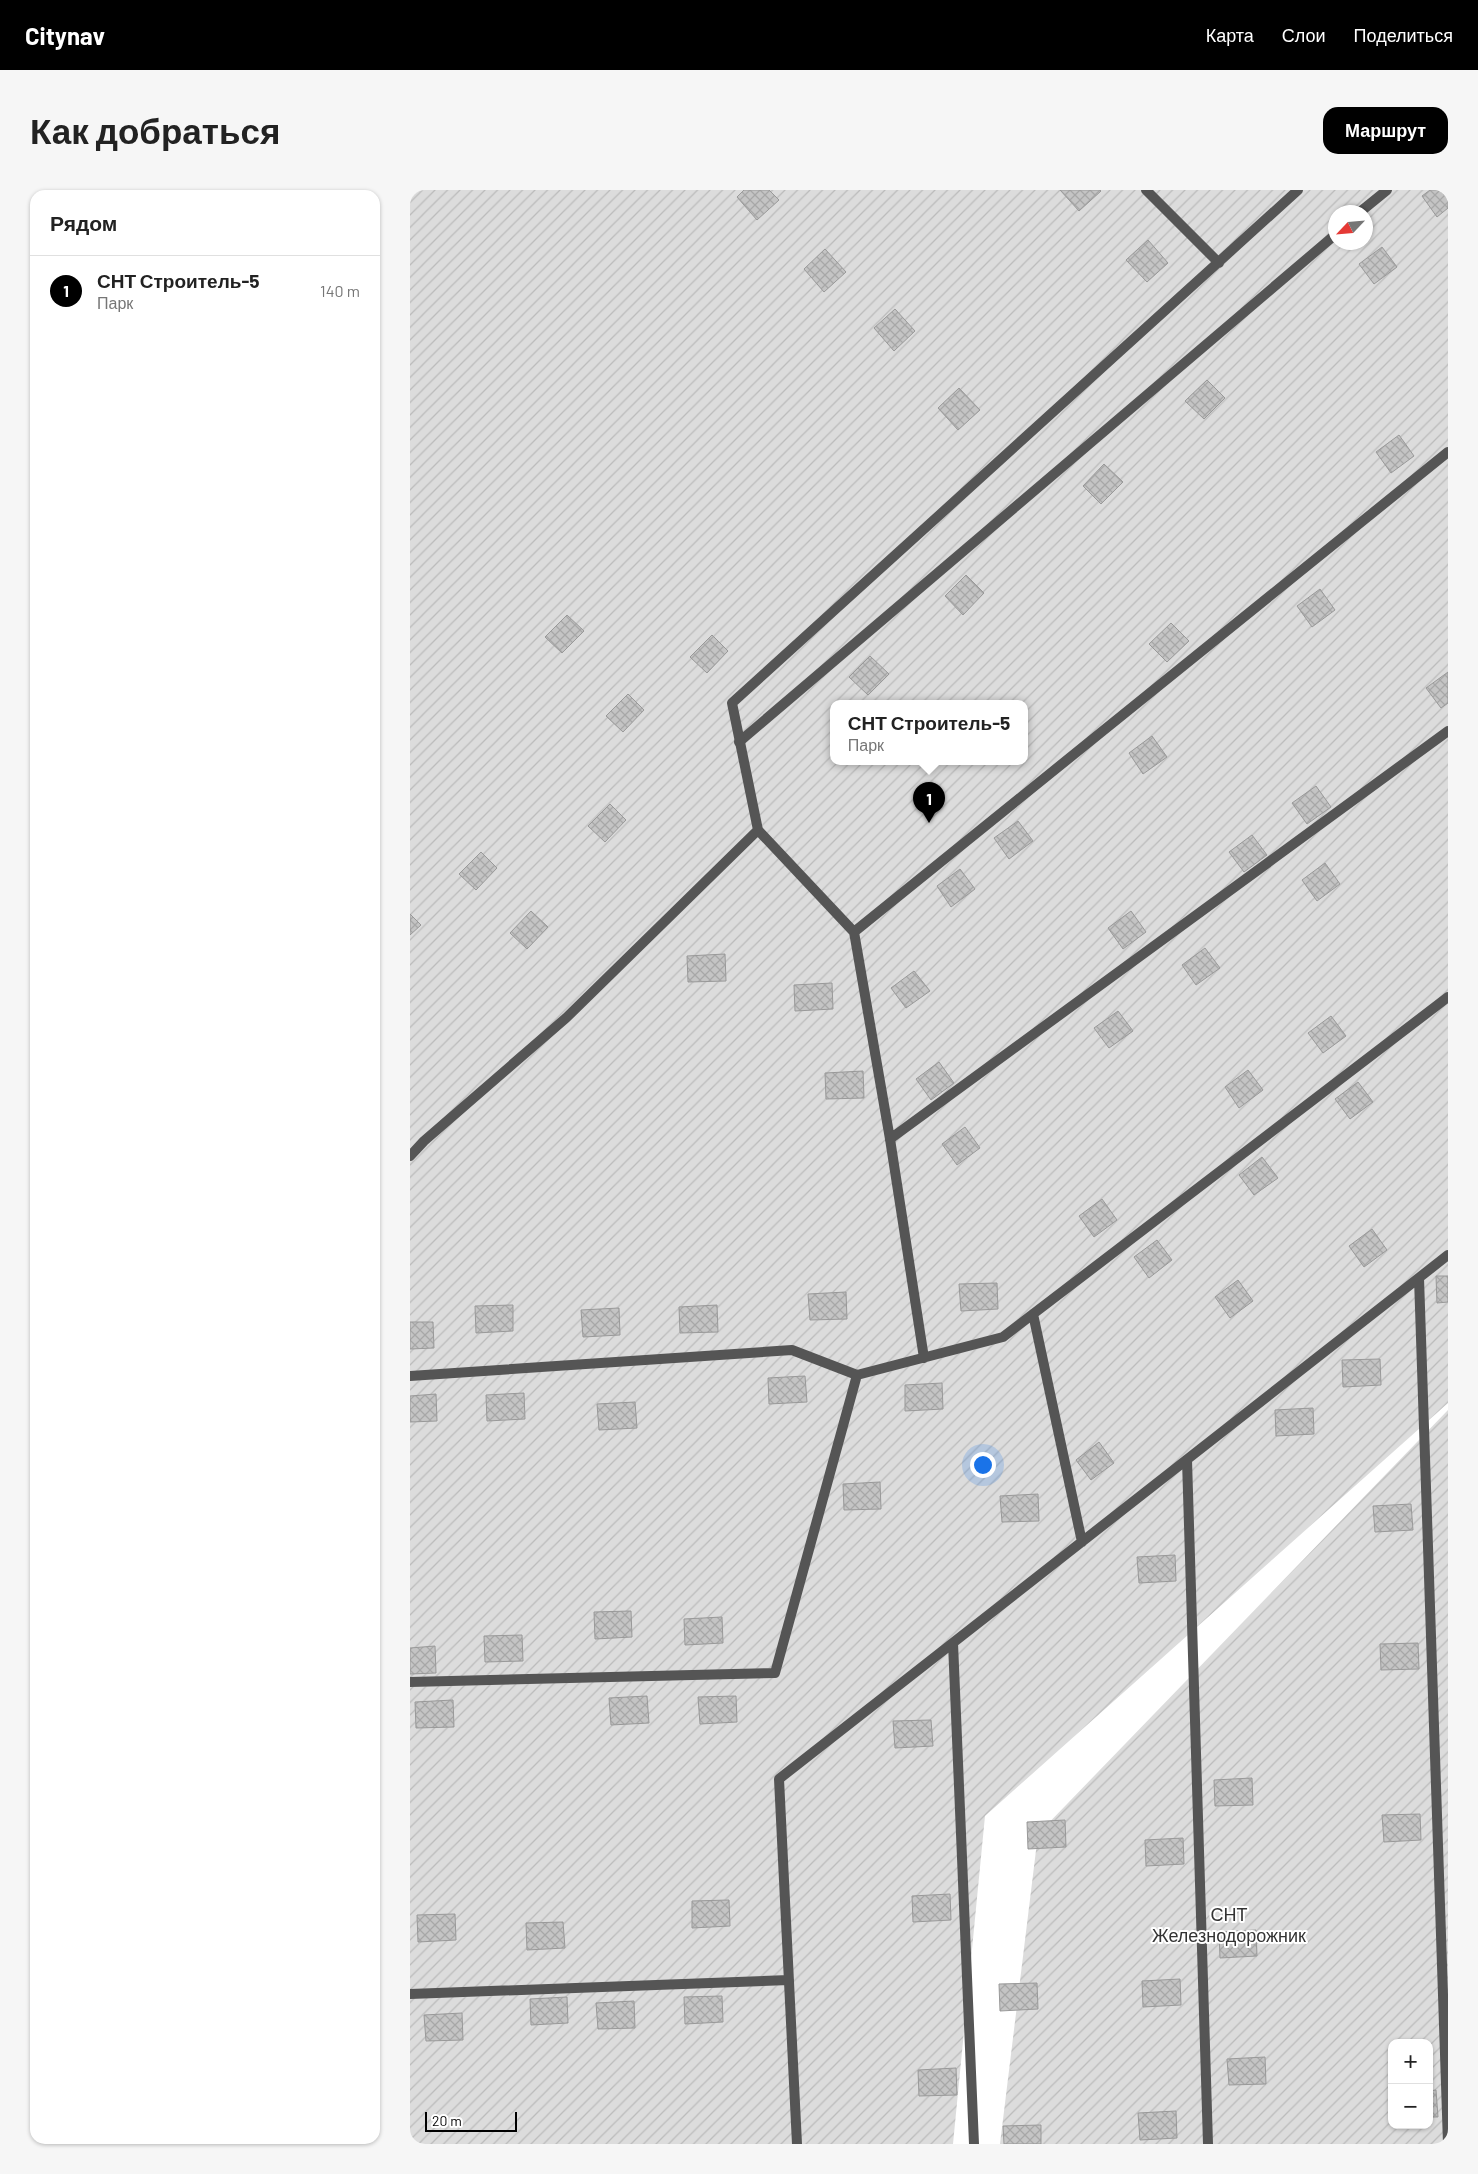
<!DOCTYPE html>
<html lang="ru">
<meta charset="utf-8">
<style>
:root{--surface:#fff;--page:#f6f6f6;--text:#222;--muted:#767676;--line:#e0e0e0;--accent:#000}
body{margin:0;font-family:Barlow,sans-serif;background:var(--page);color:var(--text)}
.controls{position:absolute;right:15px;bottom:15px;display:grid;overflow:hidden;border-radius:10px;box-shadow:0 1px 4px #0004}
.controls button{width:45px;height:45px;display:grid;place-items:center;padding:0;border:0;border-bottom:1px solid var(--line);background:var(--surface);color:var(--text);font:25px sans-serif}
.compass{position:absolute;left:918px;top:15px;width:45px;height:45px;border-radius:50%;background:var(--surface);box-shadow:0 1px 4px #0004;rotate:244deg}
.scale{position:absolute;left:15px;bottom:12px;width:92px;box-sizing:border-box;padding-left:5px;border:2px solid #000;border-top:0;font-size:14px;line-height:18px;white-space:nowrap;color:#000;-webkit-text-stroke:4px #fff;paint-order:stroke}
.you{position:absolute;left:572px;top:1274px;width:18px;height:18px;margin:-12px;border:4px solid #fff;border-radius:50%;background:#1a73e8;box-shadow:0 0 0 8px #1a73e833}
.badge{display:grid;place-items:center;width:32px;height:32px;border-radius:50%;background:var(--accent);color:#fff;font-size:16px;font-weight:700}
.pin{position:absolute;translate:-50% -41px;filter:drop-shadow(0 1px 2px #0008)}
.pin::after{content:'';position:absolute;top:26px;width:18px;height:15px;background:inherit;clip-path:polygon(0 0,100% 0,50% 100%)}
.popup{position:absolute;left:420px;top:510px;width:198px;height:65px;box-sizing:border-box;display:grid;place-content:center;border-radius:10px;background:var(--surface);filter:drop-shadow(0 1px 4px #0005);font-size:16px;white-space:nowrap;color:var(--muted)}
.popup b{font-size:19px;color:var(--text)}
.popup::after{content:'';position:absolute;left:50%;top:100%;margin-left:-10px;border:10px solid transparent;border-top-color:var(--surface)}
.list{margin:0;padding:0;list-style:none}
h2{display:flex;justify-content:space-between;align-items:center;height:65px;margin:0;padding:0 20px;font-size:21px}
h2 small{font-size:16px;font-weight:400;color:var(--muted)}
.list li{display:grid;grid-template-columns:32px 1fr auto;gap:15px;align-items:center;box-sizing:border-box;height:70px;padding:0 20px;border-top:1px solid var(--line)}
.list b{display:block;font-size:19px;white-space:nowrap}
.list p{margin:0;font-size:16px;white-space:nowrap;color:var(--muted)}
.list em{font-size:16px;font-style:normal;color:var(--muted)}
.map{position:relative;flex:none;width:1038px;height:1954px;overflow:hidden;border-radius:15px}
header{display:flex;align-items:center;gap:30px;box-sizing:border-box;height:70px;padding:0 25px;background:var(--accent);color:#fff}
header strong{font-size:24px}
nav{display:flex;gap:28px;margin-inline-start:auto;font-size:18px}
.intro{display:flex;align-items:center;justify-content:space-between;box-sizing:border-box;height:120px;padding:0 30px}
h1{margin:0;font-size:35px}
.button{padding:12px 22px;border-radius:15px;background:var(--accent);color:#fff;font-size:18px;font-weight:700}
main{display:flex;gap:30px;padding:0 30px}
aside{flex:1;background:var(--surface);border-radius:15px;box-shadow:0 1px 4px #0004}
.map>svg:first-child{display:block}
.garden{fill:url(#garden-furrows);fill-rule:evenodd}
.building{fill:url(#building-cross-hatch);stroke:#999}
.lines{fill:none;stroke-linecap:round;stroke-linejoin:round}
.lane{stroke:#555;stroke-width:10}
.street{stroke:#555;stroke-width:10}
.labels{text-anchor:middle;stroke-width:4;stroke-linejoin:round;paint-order:stroke}
.park-label{font-size:18px;fill:#333;stroke:#fff}
</style>
<header>
<strong>Citynav</strong>
<nav><a>Карта</a><a>Слои</a><a>Поделиться</a></nav>
</header>
<div class="intro"><h1>Как добраться</h1><a class="button">Маршрут</a></div>
<main>
<aside>
<h2>Рядом<small></small></h2>
<ul class="list">
<li><span class="badge">1</span><div><b>СНТ Строитель-5</b><p>Парк</p></div><em>140 m</em></li>
</ul>
</aside>
<div class="map">
<svg width="1038" height="1954" viewBox="0 0 1038 1954">
<defs>
<pattern id="garden-furrows" width="10" height="10" patternUnits="userSpaceOnUse" patternTransform="scale(1.25)"><rect width="10" height="10" fill="#dcdcdc"/><path d="M-1 1l2-2M0 10L10 0M9 11l2-2" fill="none" stroke="#bbb"/></pattern>
<pattern id="building-cross-hatch" width="8" height="8" patternUnits="userSpaceOnUse" patternTransform="scale(1.25)"><rect width="8" height="8" fill="#c4c4c4"/><path d="M0 0l8 8M0 8l8-8" fill="none" stroke="#a7a7a7"/></pattern>
</defs>
<rect width="100%" height="100%" fill="#fff"/>
<path class="garden" d="M0,0H1038V1213L575,1626L543,1954H0ZM926,22H956V52H926ZM424,514H614V572H424Z
M1038,1220V1954H590L628,1644ZM982,1853H1019V1935H982Z"/>
<path class="building" d="M334,0H359L369,10L347,30L327,7Z
M650,0H690L691,1L669,21Z
M1020,0H1038V18L1027,27L1012,6Z
M738,50L758,73L737,92L716,70Z
M972,57L987,77L964,94L949,74Z
M415,59L436,82L414,102L394,79Z
M485,119L505,141L484,161L464,138Z
M797,190L815,208L794,229L775,211Z
M549,198L570,220L548,240L528,218Z
M989,245L1004,266L981,283L966,262Z
M694,274L713,292L691,314L673,296Z
M556,385L574,403L553,425L535,406Z
M910,399L925,420L902,437L887,416Z
M157,425L174,441L152,463L135,447Z
M761,433L779,451L757,472L739,454Z
M302,445L318,461L297,483L280,467Z
M460,466L479,484L458,505L439,487Z
M1038,482V513L1031,518L1016,498Z
M218,504L234,520L213,542L196,526Z
M742,546L757,567L733,584L719,563Z
M906,596L921,617L897,634L882,613Z
M200,614L216,630L195,652L178,636Z
M608,631L623,651L599,669L584,648Z
M842,645L857,665L834,682L819,662Z
M71,662L87,678L66,700L49,684Z
M915,673L930,694L907,711L892,690Z
M550,679L565,699L541,717L527,696Z
M121,721L138,737L117,759L100,743Z
M721,721L736,742L713,759L698,738Z
M0,724L11,735L0,745Z
M795,758L810,778L786,795L772,775Z
M315,764L316,791L278,792L277,766Z
M504,781L520,801L496,818L481,798Z
M422,793L423,819L385,821L384,795Z
M708,821L723,841L699,858L684,838Z
M921,826L936,846L913,863L898,843Z
M529,872L544,893L521,910L506,889Z
M838,880L853,900L829,918L815,897Z
M453,881L454,908L416,909L415,883Z
M948,892L963,912L940,929L925,909Z
M555,937L570,958L547,975L532,954Z
M852,967L868,988L844,1005L829,985Z
M692,1009L707,1030L684,1047L669,1026Z
M962,1039L977,1060L954,1077L939,1056Z
M747,1050L762,1070L739,1088L724,1067Z
M1026,1086H1038V1112L1027,1113Z
M828,1090L843,1111L820,1128L805,1107Z
M587,1093L588,1119L551,1121L549,1094Z
M436,1102L437,1129L400,1130L398,1104Z
M103,1115V1141L66,1143L65,1116Z
M307,1115L308,1142L270,1143L269,1117Z
M209,1118L210,1145L173,1147L171,1120Z
M0,1132H23L24,1158L0,1159Z
M970,1169L971,1195L933,1197L932,1170Z
M395,1186L397,1212L359,1214L358,1188Z
M532,1193L533,1219L495,1221V1195Z
M114,1203L115,1229L77,1231L76,1205Z
M26,1204L27,1231L0,1232V1206Z
M225,1212L227,1238L189,1240L187,1214Z
M903,1218L904,1244L866,1246L865,1220Z
M689,1252L704,1273L681,1290L666,1270Z
M470,1292L471,1319L434,1320L433,1294Z
M628,1304L629,1331L592,1332L590,1306Z
M1001,1314L1003,1340L965,1342L963,1316Z
M765,1365L766,1391L729,1393L727,1367Z
M221,1421L222,1447L185,1449L184,1422Z
M312,1427L313,1453L275,1455L274,1429Z
M112,1445L113,1471L75,1472L74,1446Z
M1008,1453L1009,1479L971,1480L970,1454Z
M25,1456L26,1483L0,1484V1458Z
M237,1506L239,1533L201,1535L199,1508Z
M326,1506L327,1532L290,1534L288,1507Z
M43,1510L44,1537L6,1538L5,1512Z
M521,1530L523,1556L485,1558L483,1531Z
M842,1588L843,1615L805,1616L804,1590Z
M1010,1624L1011,1650L974,1652L972,1625Z
M655,1630L656,1657L618,1659L617,1632Z
M773,1648L774,1674L736,1676L735,1650Z
M540,1704L541,1730L503,1732L502,1706Z
M319,1710L320,1736L282,1738V1711Z
M45,1724L46,1750L8,1752L7,1725Z
M153,1732L155,1758L117,1760L116,1733Z
M846,1740L847,1766L810,1768L809,1742Z
M770,1789L771,1815L733,1817L732,1791Z
M627,1793L628,1819L590,1821L589,1794Z
M312,1806L313,1832L275,1834L274,1807Z
M157,1807L158,1833L121,1835L120,1809Z
M224,1811L225,1838L188,1839L186,1813Z
M52,1823L53,1850L16,1851L14,1825Z
M855,1867L856,1894L819,1895L817,1869Z
M546,1878L547,1905L509,1906L508,1880Z
M1026,1900L1028,1927H1019V1901Z
M766,1921L767,1948L730,1950L728,1923Z
M631,1935V1954H594L593,1936Z"/>
<g class="lines">
<path class="lane" d="M950,22L977,0
M329,552L926,44
M480,949L514,1168
M1009,1088L1038,1954
M623,1124L672,1352
M0,1186L382,1160L447,1185L593,1147L1038,807
M777,1270L798,1954
M543,1453L564,1954
M0,1492L365,1483L447,1185
M0,1804L379,1790
M387,1954L369,1589L1038,1065"/>
<path class="street" d="M736,0L809,73
M888,0L322,513L348,640L444,742L480,949L1038,541
M444,742L1038,262
M0,966L14,951L156,828L348,640"/>
</g>
<g class="labels">
<g class="park-label">
<text x="819" y="1731">СНТ<tspan x="819" dy="21">Железнодорожник</tspan></text>
</g>
</g>
</svg>
<div class="controls">
<button>+</button>
<button>−</button>
</div>
<svg class="compass" viewBox="-18 -18 36 36"><path d="M0-13l5 13h-10z" fill="#e53935"/><path d="M0 13l5-13h-10z" fill="#767676"/></svg>
<div class="scale">20 m</div>
<div class="you"></div>
<div class="pin badge" style="left:519px;top:633px">1</div>
<div class="popup"><b>СНТ Строитель-5</b>Парк</div>
</div>
</main>
